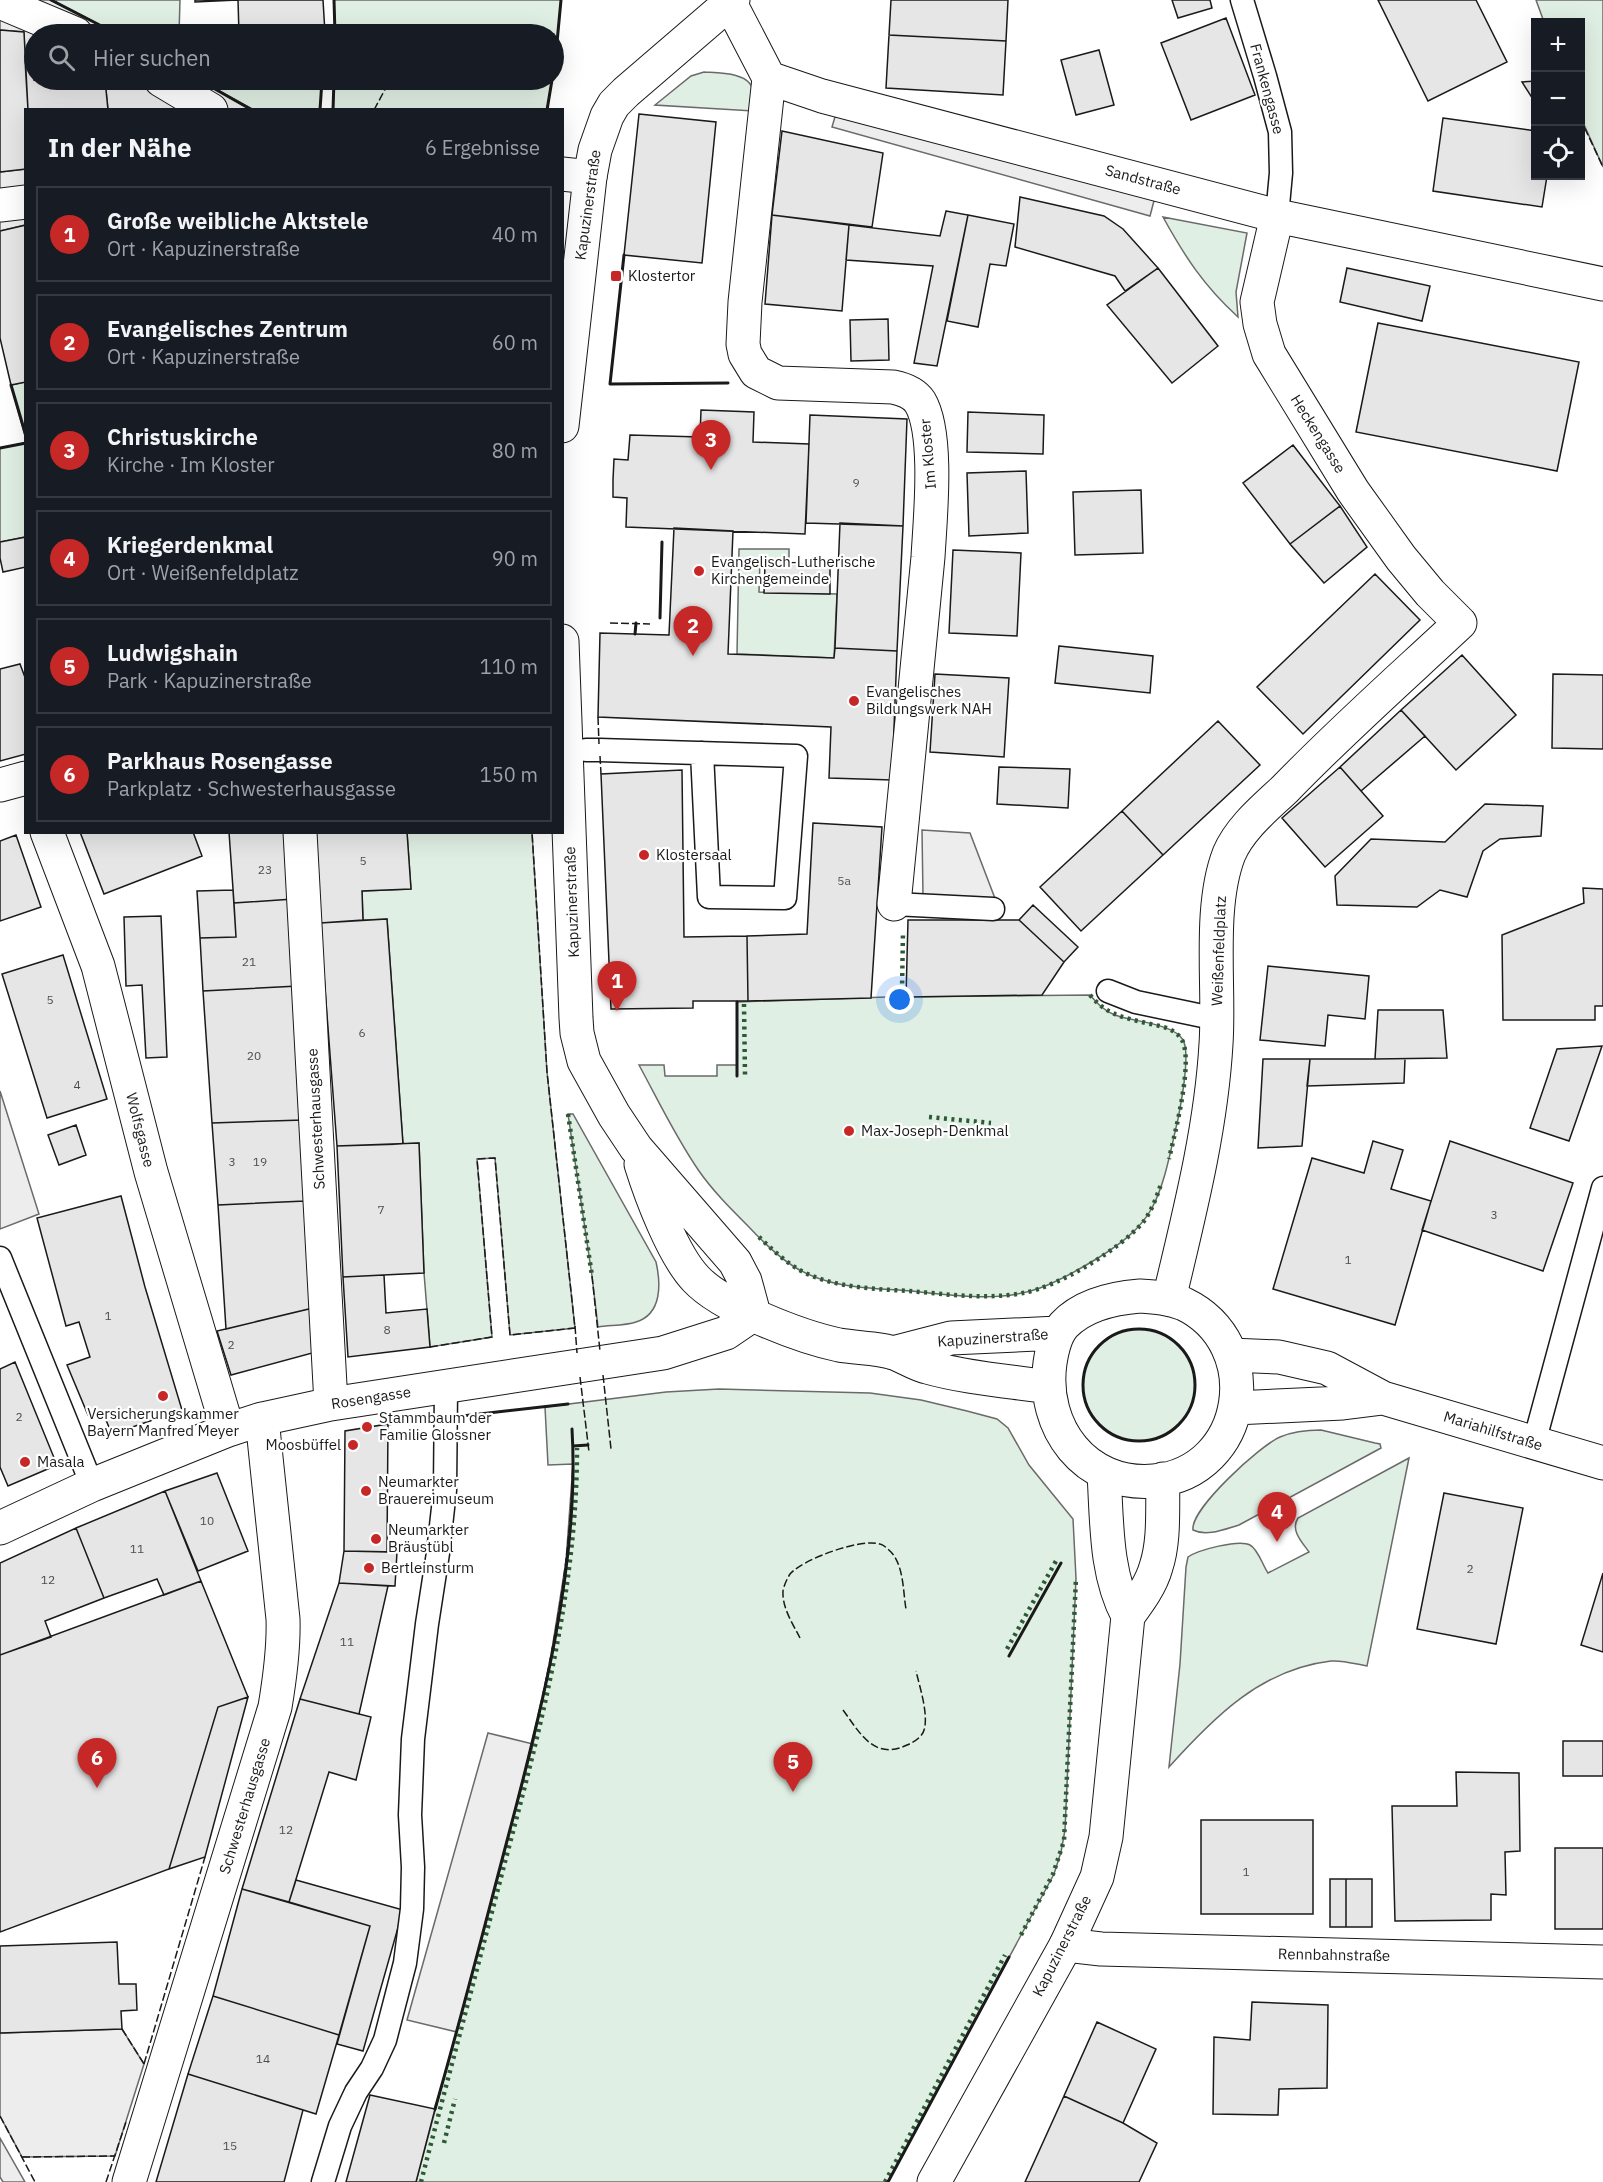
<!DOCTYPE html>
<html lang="de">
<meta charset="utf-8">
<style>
:root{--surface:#171b24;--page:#20242c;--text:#f1f3f6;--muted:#9ea1a6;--line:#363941;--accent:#c62828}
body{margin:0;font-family:"IBM Plex Sans",sans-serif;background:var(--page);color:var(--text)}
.controls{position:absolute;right:18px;top:18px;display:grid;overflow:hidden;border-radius:0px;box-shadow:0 6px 24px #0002}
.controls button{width:54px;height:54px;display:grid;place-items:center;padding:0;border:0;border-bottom:2px solid var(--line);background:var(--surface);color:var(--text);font:30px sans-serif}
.you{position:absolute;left:900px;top:1000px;width:21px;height:21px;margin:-15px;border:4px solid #fff;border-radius:50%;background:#1a73e8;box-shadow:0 0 0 9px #1a73e833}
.badge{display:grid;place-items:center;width:39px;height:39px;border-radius:50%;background:var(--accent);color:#fff;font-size:20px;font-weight:700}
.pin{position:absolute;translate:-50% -50px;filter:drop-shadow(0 2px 3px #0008)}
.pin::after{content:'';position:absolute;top:32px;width:21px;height:18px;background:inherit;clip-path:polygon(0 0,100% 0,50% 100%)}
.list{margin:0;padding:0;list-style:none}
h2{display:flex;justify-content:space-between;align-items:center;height:78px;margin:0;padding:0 24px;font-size:26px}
h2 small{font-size:20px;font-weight:400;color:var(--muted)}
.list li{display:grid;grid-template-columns:39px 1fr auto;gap:18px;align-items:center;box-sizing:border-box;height:96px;margin:0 12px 12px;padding:0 12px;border:2px solid var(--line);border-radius:0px}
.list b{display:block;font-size:22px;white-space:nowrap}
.list p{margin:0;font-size:20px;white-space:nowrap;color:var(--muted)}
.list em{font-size:20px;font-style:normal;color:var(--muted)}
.icon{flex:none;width:33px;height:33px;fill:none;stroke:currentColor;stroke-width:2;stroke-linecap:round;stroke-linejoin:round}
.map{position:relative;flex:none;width:1603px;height:2182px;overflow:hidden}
.search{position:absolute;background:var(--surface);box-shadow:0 6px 24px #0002;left:24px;top:24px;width:540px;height:66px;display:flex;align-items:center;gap:15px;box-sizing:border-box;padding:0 21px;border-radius:33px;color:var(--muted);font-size:22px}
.panel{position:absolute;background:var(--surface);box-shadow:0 6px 24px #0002;left:24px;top:108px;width:540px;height:726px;border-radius:0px}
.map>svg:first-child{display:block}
.green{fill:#e0efe3;stroke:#6a6a6a;stroke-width:1.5}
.parking{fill:#ededed;stroke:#6a6a6a;stroke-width:1.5}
.building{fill:#e6e6e6;stroke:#1a1a1a;stroke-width:1.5}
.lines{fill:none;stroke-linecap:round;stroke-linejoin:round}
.service-casing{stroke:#1a1a1a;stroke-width:25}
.pedestrian-casing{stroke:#1a1a1a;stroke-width:35}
.minor-casing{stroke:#1a1a1a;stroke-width:35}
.tertiary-casing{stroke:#1a1a1a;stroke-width:35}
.service{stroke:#fff;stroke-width:22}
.pedestrian{stroke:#fff;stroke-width:33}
.minor{stroke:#fff;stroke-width:33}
.tertiary{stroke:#fff;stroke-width:33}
.hedge{stroke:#2b5a34;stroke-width:4.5;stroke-dasharray:3 4.5;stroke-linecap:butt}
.fence{stroke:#1a1a1a;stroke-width:1.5;stroke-dasharray:8 3;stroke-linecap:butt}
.wall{stroke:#1a1a1a;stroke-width:3}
.poi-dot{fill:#c62828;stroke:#fff;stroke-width:2}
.labels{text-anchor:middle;stroke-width:4.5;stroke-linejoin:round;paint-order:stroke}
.number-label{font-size:12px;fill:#4d4d4d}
.street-label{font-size:15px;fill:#1a1a1a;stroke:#fff}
.poi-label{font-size:15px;fill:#1a1a1a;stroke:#fff;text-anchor:start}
</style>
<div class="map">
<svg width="1603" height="2182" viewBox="0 0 1603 2182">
<rect width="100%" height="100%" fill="#fff"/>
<path class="green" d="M56,0H180L179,34H117L56,2Z
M334,0H561L554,74V34H335Z
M1536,0H1603V167L1581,118L1580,22H1544Z
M704,72C718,73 749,72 753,90C754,97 753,104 753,111L655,105L691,76Z
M199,80H322L320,109H252Z
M334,80H552L547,109L333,110Z
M1163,217L1247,233L1236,292L1238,317C1204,286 1185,257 1163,217Z
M25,382V436L11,385Z
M25,443V537L0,542V448Z
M739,549H789V559H760L759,592L837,594L834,658L737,654Z
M407,833H532L547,1072L575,1328L510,1335L495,1158L477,1159L492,1337L430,1347L424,1273L419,1143L403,1144L387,919L363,920L362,891L411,889Z
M1090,995C1097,1003 1104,1011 1115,1015C1133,1022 1173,1023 1183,1040C1191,1054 1181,1103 1178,1119C1171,1148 1166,1181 1152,1208C1140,1230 1119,1245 1098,1258C1080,1269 1060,1281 1040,1288C1000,1303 952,1295 911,1291C871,1288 828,1289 793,1266C776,1255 762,1241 748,1226C730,1208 713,1191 699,1171C676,1138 658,1100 639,1065H664L665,1076H717V1065H737V1002L887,997Z
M568,1114H573L656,1262C661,1284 662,1314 636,1322C624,1326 610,1325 598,1327L592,1276Z
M1083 1385a56 56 0 1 1 112 0a56 56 0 1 1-112 0Z
M719,1389L870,1393L921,1400L967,1411L997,1419L1008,1428L1029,1465L1073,1519L1076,1578L1065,1830L1061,1852L1054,1874L888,2182H416L533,1744L549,1668L566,1561L573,1464L548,1465L545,1407L666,1392Z
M1321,1430L1375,1443L1380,1444L1381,1448L1239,1525C1225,1529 1207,1537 1193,1530C1190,1509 1261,1445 1280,1437C1294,1431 1307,1430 1321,1430Z
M1409,1458L1367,1666C1356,1664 1342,1660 1331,1661C1261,1669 1213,1718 1169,1767L1180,1664L1186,1567L1188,1557C1198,1550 1239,1539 1250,1545C1258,1549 1263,1566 1268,1573L1309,1552C1302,1542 1290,1530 1298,1518Z"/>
<path class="parking" d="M0,0H51L117,34H34V60H25L24,32L0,30Z
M105,80H199L252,109H108Z
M837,110L1155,197L1150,216L832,127Z
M25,169V225L0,231V172Z
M922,830L970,833L996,901L923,896Z
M0,1091L39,1214L0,1229Z
M488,1733L533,1744L457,2032L407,2020Z
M122,2029L144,2064L115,2156L22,2157L0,2116V2033Z
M0,2138L25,2182H3L0,2177Z"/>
<path class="building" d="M195,0H323L325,33L239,34L238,0L195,2Z
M891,0H1008L1006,41L889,35Z
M1172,0H1210L1212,8L1178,18Z
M1378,0H1476L1507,62L1428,101Z
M1226,18L1255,95L1191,120L1161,43Z
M0,30L24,32L28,110H26V169L0,172Z
M889,35L1006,41L1003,95L886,88Z
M1099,50L1114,105L1076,115L1061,60Z
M25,60H34V80H105L108,110H28Z
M1536,81V104L1522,82Z
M639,114L716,122L702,263L624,255Z
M1443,118L1536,131V176H1547L1542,207L1433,191Z
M782,131L883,153L872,227L772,215Z
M1020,197L1104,216L1123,229L1158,268L1125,291L1115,276L1015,247Z
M946,211L968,215L937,366L914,363L933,266L846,260L849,225L940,236Z
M772,215L849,225L842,311L765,304Z
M968,215L1014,224L1006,266L990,264L978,327L947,321Z
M26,225V382L11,385L0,338V231Z
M1158,268L1218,346L1172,383L1107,305Z
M1347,268L1430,286L1422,321L1340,302Z
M888,319L889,360L851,361L850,320Z
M1378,323L1579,362L1557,471L1356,432Z
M701,410L754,412L753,442L809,444L805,534L626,527L627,498L613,497V480L614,459L628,460L630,435L700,437Z
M968,412L1044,415L1043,454L967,452Z
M810,415L907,419L903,526L806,523Z
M1293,445L1340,506L1290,544L1243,483Z
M1026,471L1028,533L969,536L967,473Z
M1141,490L1143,553L1075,555L1073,492Z
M1340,506L1367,547L1324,583L1290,544Z
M840,523L903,526L897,651L835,648Z
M674,528L733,531L728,654L834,658L835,648L897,651L892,780L829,778L831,727L598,717L600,633L669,635Z
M26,537V567L3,572L0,558V542Z
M953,550L1021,553L1017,636L949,633Z
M765,564L830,565V594L764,593Z
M1375,574L1420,620L1303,734L1257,687Z
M1059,646L1153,656L1150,693L1055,683Z
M1462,655L1516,715L1456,770L1401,710Z
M20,664L26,680V754L0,761V669Z
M935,674L1009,678L1004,757L930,752Z
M1553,674L1603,675V749L1552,748Z
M1401,710L1425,736L1361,791L1340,767Z
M1218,721L1260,765L1163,855L1122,811Z
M999,767L1070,769L1068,808L997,804Z
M1340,767L1383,816L1325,867L1282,818Z
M682,770L684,937L747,936L748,1001H693V1008L611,1009L601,774Z
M1485,804L1543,806L1541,836L1500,839L1483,851L1467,897L1440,890L1417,907L1337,905L1335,876L1371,839L1445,842Z
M1122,811L1163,855L1081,931L1040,887Z
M813,823L882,827L871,998L748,1001L747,936L807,934Z
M80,832H193L202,856L104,894Z
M229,832H288L293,899L234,903Z
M315,832H407L411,889L362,891L363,920L320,923Z
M16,835L41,907L0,921V841Z
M1583,888L1603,889V1006H1595V1020H1503L1502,935L1584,903Z
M233,890L236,937L200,938L197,891Z
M293,899L298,986L203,991L200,938L236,937L234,903Z
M1033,905L1078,947L1064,962L1019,920Z
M161,916L167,1057L146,1058L142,985L126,986L124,917Z
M387,919L403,1144L337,1146L320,923Z
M908,920H1019L1064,962L1042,995L906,997Z
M63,955L107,1099L47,1118L2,974Z
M1268,966L1369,976L1365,1019L1328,1015L1325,1046L1260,1040Z
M298,986L303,1120L212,1123L203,991Z
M1378,1010H1443L1447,1058L1375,1059Z
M1602,1046L1569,1141L1530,1128L1557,1049Z
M1263,1059H1310L1302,1146L1258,1148Z
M1310,1059H1405L1404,1083L1307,1086Z
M303,1120L305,1201L218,1205L212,1123Z
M76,1125L86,1155L59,1165L48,1135Z
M1373,1141L1403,1150L1391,1189L1431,1201L1395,1325L1273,1289L1312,1158L1364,1173Z
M1450,1141L1573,1183L1543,1271L1422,1230Z
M419,1143L424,1273L343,1277L337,1146Z
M121,1196L145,1287L182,1410L112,1434L102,1411L88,1415L67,1365L90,1357L79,1322L66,1326L37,1218Z
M305,1201L313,1308L226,1329L218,1205Z
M384,1275L386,1313L427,1309L430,1347L348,1357L343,1277Z
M313,1308L316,1352L231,1375L217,1331Z
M15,1362L57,1465L8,1486L0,1467V1369Z
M388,1424L387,1552L344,1551L345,1431Z
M217,1473L248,1551L198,1571L165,1491Z
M165,1491L201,1581L164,1595L157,1579L104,1598L76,1528Z
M1444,1493L1523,1508L1496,1644L1417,1629Z
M76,1528L104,1598L45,1621L51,1637L0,1655V1563Z
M344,1551L397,1552L395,1586L339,1583Z
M1603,1573V1652L1581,1645Z
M201,1581L248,1697L218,1707L169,1869L0,1932V1655Z
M339,1583L388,1586L359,1714L300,1699Z
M248,1697L205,1857L169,1869L218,1707Z
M300,1699L371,1717L356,1780L329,1772L289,1902L242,1889Z
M1563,1741H1603V1776H1563Z
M1456,1772L1519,1773L1520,1851L1505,1852L1506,1895L1491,1894V1920L1395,1921L1392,1806H1457Z
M1201,1820H1313V1914H1201Z
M1555,1848H1603V1929H1555Z
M1330,1879H1346V1927H1330Z
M1346,1879H1372V1927H1346Z
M296,1880L403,1910L363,2051L337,2044L370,1926L289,1902Z
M242,1889L370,1926L339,2035L213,1996Z
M117,1942L119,1984H136L137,2010L121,2011L122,2029L0,2033V1946Z
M213,1996L339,2035L316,2114L188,2074Z
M1252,2002L1328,2005L1327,2088L1279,2089L1278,2115L1213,2114L1214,2037L1250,2040Z
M1097,2022L1156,2049L1123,2123L1064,2096Z
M188,2074L303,2110L284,2182H156Z
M370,2095L435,2109L416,2182H346Z
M1064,2096L1123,2123L1157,2143L1139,2182H1025Z"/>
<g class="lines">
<defs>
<path id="service" d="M1242,0L1265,76L1280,132L1281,173L1277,216
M586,750H599L796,756L785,898L709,897L702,753
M894,904L993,909
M1108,991L1136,1002L1217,1019
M0,1258L92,1485
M1534,1443L1603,1188
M323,2182L340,2126L356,2092L372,2068L385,2040L405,1963L412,1909L413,1867L410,1815L413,1739L427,1624L438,1553L445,1490L446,1387"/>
<path id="pedestrian" d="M0,2L76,34
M161,80L211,110
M562,174L590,177
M0,205L26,202"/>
<path id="minor" d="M730,3L769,78L822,96L1277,216L1603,284
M769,78L745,302L743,344L745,354L756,372L778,383L893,387C903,389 914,393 920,402C939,434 930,520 928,557L894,904
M0,785L26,778
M47,832L98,966L151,1172L228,1430
M300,832L331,1404
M1169,1299C1189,1215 1211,1130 1216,1044C1220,987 1208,908 1229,854C1240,828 1265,808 1285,789C1341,731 1401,678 1460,623L1430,593L1401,558L1353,491L1269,354L1260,324L1257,302L1277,216
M0,1528L92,1485L228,1430L262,1419L331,1404L663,1353L726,1333L754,1314
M1066,1945L1101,1949L1603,1962
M129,2182L275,1707C280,1677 284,1649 283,1619L262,1419"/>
<path id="tertiary" d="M562,426L590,177L595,150L607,116L614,104L626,92L733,0
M562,641L576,1018L577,1033L584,1061L614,1115L636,1148L735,1262L745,1281L754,1314
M641,1164C651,1196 673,1255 696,1279C722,1307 801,1337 839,1345C856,1348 879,1348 894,1353C905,1357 915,1364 927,1367C966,1378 1009,1381 1049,1387
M1140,1296C1155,1297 1170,1298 1184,1304C1267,1344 1248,1472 1154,1481C1085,1487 1041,1427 1050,1363C1052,1350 1055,1335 1064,1325C1083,1305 1114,1298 1140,1296Z
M893,1353L951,1338L1058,1333
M1231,1355L1279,1357L1327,1368L1383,1398L1603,1463
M1235,1408L1343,1403L1383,1398
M1104,1474C1107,1521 1105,1573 1128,1616
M934,2182L1066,1945L1097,1877L1106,1837L1128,1616C1139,1601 1151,1585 1156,1567C1165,1540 1162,1507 1163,1479"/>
</defs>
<use href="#service" class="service-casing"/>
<use href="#pedestrian" class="pedestrian-casing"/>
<use href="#minor" class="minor-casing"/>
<use href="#tertiary" class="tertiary-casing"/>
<use href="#service" class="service"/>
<use href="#pedestrian" class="pedestrian"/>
<use href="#minor" class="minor"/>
<use href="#tertiary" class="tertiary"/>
<path class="hedge" d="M902,991L903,931
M1090,995C1107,1015 1122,1017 1146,1023C1158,1026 1172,1027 1180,1037C1196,1055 1174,1136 1169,1159
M744,1004L745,1075
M568,1114L592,1276
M929,1117L991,1123
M759,1237C774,1251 790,1267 810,1275C841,1288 876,1289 909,1291C946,1294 986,1300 1023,1293C1058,1287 1121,1249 1144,1221C1152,1210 1157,1196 1161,1184
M1007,1649L1056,1561
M1021,1935L1053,1874L1064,1841L1076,1578
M444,2143L455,2099
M421,2182C449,2074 478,1966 506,1858C542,1723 577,1588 577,1448
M885,2182L1005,1955"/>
<path class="fence" d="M374,110L390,80
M1580,118L1603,167
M610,623L650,624
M598,717L599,744
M600,756L601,774
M592,1276L600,1351
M575,1326L577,1353
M430,1347L492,1337L477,1159L495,1158L510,1335L575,1328L547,1072L532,832
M603,1375L611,1449
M580,1377L589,1452
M800,1638C793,1624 782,1608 783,1591C784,1585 787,1579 790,1574C803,1559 861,1538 880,1544C884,1545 888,1549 891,1552C904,1566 903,1592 906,1609
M843,1710C860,1733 874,1761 907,1745C916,1741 924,1736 925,1726C927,1709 920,1688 916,1671
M122,2029L144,2064
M144,2064L205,1857
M435,2111C459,2023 482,1936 505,1848C540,1716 573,1583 573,1446L588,1445
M0,2116L35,2182
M22,2157L115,2156
M106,2182L126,2122"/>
<path class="wall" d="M51,0L117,34
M334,0L335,34
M554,74L561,0
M199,80L252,110
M320,110L322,80
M333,110L334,80
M547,110L552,80
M624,255L610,384L728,383
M11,385L26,436
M0,448L26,443
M660,618L662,542
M635,634L636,623
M737,1002V1076
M1083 1385a56 56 0 1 1 112 0a56 56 0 1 1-112 0Z
M462,1416L568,1404
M388,1424L431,1419
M573,1446L588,1445
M1009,1656L1061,1563
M435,2109C461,2019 484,1928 508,1837C542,1709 580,1562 572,1429
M888,2182L1009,1957"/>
</g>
<g class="poi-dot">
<rect x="610" y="270" width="12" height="12" rx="3"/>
<circle cx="699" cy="571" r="6"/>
<circle cx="854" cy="701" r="6"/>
<circle cx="644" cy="855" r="6"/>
<circle cx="849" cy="1131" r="6"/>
<circle cx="163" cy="1396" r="6"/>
<circle cx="367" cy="1427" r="6"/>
<circle cx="353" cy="1445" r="6"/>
<circle cx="25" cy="1462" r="6"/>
<circle cx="366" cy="1491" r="6"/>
<circle cx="376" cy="1539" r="6"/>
<circle cx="369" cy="1568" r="6"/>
</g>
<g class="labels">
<g class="number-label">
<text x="856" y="487">9</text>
<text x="363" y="865">5</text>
<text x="265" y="874">23</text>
<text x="844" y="885">5a</text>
<text x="249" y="966">21</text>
<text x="50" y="1004">5</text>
<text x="362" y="1037">6</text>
<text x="254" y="1060">20</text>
<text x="77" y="1089">4</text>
<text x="232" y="1166">3</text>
<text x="260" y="1166">19</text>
<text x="381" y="1214">7</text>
<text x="1494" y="1219">3</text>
<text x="1348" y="1264">1</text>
<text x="108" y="1320">1</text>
<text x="387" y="1334">8</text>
<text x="231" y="1349">2</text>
<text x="19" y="1421">2</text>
<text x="207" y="1525">10</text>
<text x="137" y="1553">11</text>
<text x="1470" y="1573">2</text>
<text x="48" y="1584">12</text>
<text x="347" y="1646">11</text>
<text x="286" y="1834">12</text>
<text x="1246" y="1876">1</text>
<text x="263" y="2063">14</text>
<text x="230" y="2150">15</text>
</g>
<g class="street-label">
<text transform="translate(1267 89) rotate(75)" y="5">Frankengasse</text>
<text transform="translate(1143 180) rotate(15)" y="5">Sandstraße</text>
<text transform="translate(588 205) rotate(-82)" y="5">Kapuzinerstraße</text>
<text transform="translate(1318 434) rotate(58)" y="5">Heckengasse</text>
<text transform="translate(928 454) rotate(-95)" y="5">Im Kloster</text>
<text transform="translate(572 902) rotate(-92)" y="5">Kapuzinerstraße</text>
<text transform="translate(1219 951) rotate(-88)" y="5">Weißenfeldplatz</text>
<text transform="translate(316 1119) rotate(-93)" y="5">Schwesterhausgasse</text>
<text transform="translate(140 1130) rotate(76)" y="5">Wolfsgasse</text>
<text transform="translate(993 1338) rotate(-4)" y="5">Kapuzinerstraße</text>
<text transform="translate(371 1398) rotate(-9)" y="5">Rosengasse</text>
<text transform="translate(1493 1431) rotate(17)" y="5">Mariahilfstraße</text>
<text transform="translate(245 1806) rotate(-73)" y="5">Schwesterhausgasse</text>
<text transform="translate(1062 1946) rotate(-63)" y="5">Kapuzinerstraße</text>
<text transform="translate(1334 1955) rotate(1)" y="5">Rennbahnstraße</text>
</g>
<g class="poi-label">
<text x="628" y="281">Klostertor</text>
<text x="711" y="567">Evangelisch-Lutherische<tspan x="711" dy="17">Kirchengemeinde</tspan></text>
<text x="866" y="697">Evangelisches<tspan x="866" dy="17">Bildungswerk NAH</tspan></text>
<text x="656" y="860">Klostersaal</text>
<text x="861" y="1136">Max-Joseph-Denkmal</text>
<text x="163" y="1419" text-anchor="middle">Versicherungskammer<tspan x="163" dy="17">Bayern Manfred Meyer</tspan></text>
<text x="379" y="1423">Stammbaum der<tspan x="379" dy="17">Familie Glossner</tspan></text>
<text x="341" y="1450" text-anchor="end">Moosbüffel</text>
<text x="37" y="1467">Masala</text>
<text x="378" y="1487">Neumarkter<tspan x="378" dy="17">Brauereimuseum</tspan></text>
<text x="388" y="1535">Neumarkter<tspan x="388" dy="17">Bräustübl</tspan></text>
<text x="381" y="1573">Bertleinsturm</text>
</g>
</g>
</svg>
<div class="controls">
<button>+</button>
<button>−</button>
<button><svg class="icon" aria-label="locate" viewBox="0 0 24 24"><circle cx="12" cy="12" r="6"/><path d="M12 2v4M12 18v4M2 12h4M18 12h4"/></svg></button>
</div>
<div class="you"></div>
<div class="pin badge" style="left:617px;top:1011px">1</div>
<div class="pin badge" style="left:693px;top:656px">2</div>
<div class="pin badge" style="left:711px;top:470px">3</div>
<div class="pin badge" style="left:1277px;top:1542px">4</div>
<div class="pin badge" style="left:793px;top:1792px">5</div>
<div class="pin badge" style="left:97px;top:1788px">6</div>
<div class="search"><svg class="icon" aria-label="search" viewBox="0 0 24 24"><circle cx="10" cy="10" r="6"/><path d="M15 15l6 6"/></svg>Hier suchen</div>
<section class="panel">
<h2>In der Nähe<small>6 Ergebnisse</small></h2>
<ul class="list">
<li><span class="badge">1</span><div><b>Große weibliche Aktstele</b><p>Ort · Kapuzinerstraße</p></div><em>40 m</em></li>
<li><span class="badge">2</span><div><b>Evangelisches Zentrum</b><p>Ort · Kapuzinerstraße</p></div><em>60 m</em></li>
<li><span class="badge">3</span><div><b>Christuskirche</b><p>Kirche · Im Kloster</p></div><em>80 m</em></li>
<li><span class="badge">4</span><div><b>Kriegerdenkmal</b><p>Ort · Weißenfeldplatz</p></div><em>90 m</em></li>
<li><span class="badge">5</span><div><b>Ludwigshain</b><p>Park · Kapuzinerstraße</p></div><em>110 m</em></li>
<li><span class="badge">6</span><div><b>Parkhaus Rosengasse</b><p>Parkplatz · Schwesterhausgasse</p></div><em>150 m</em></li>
</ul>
</section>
</div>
